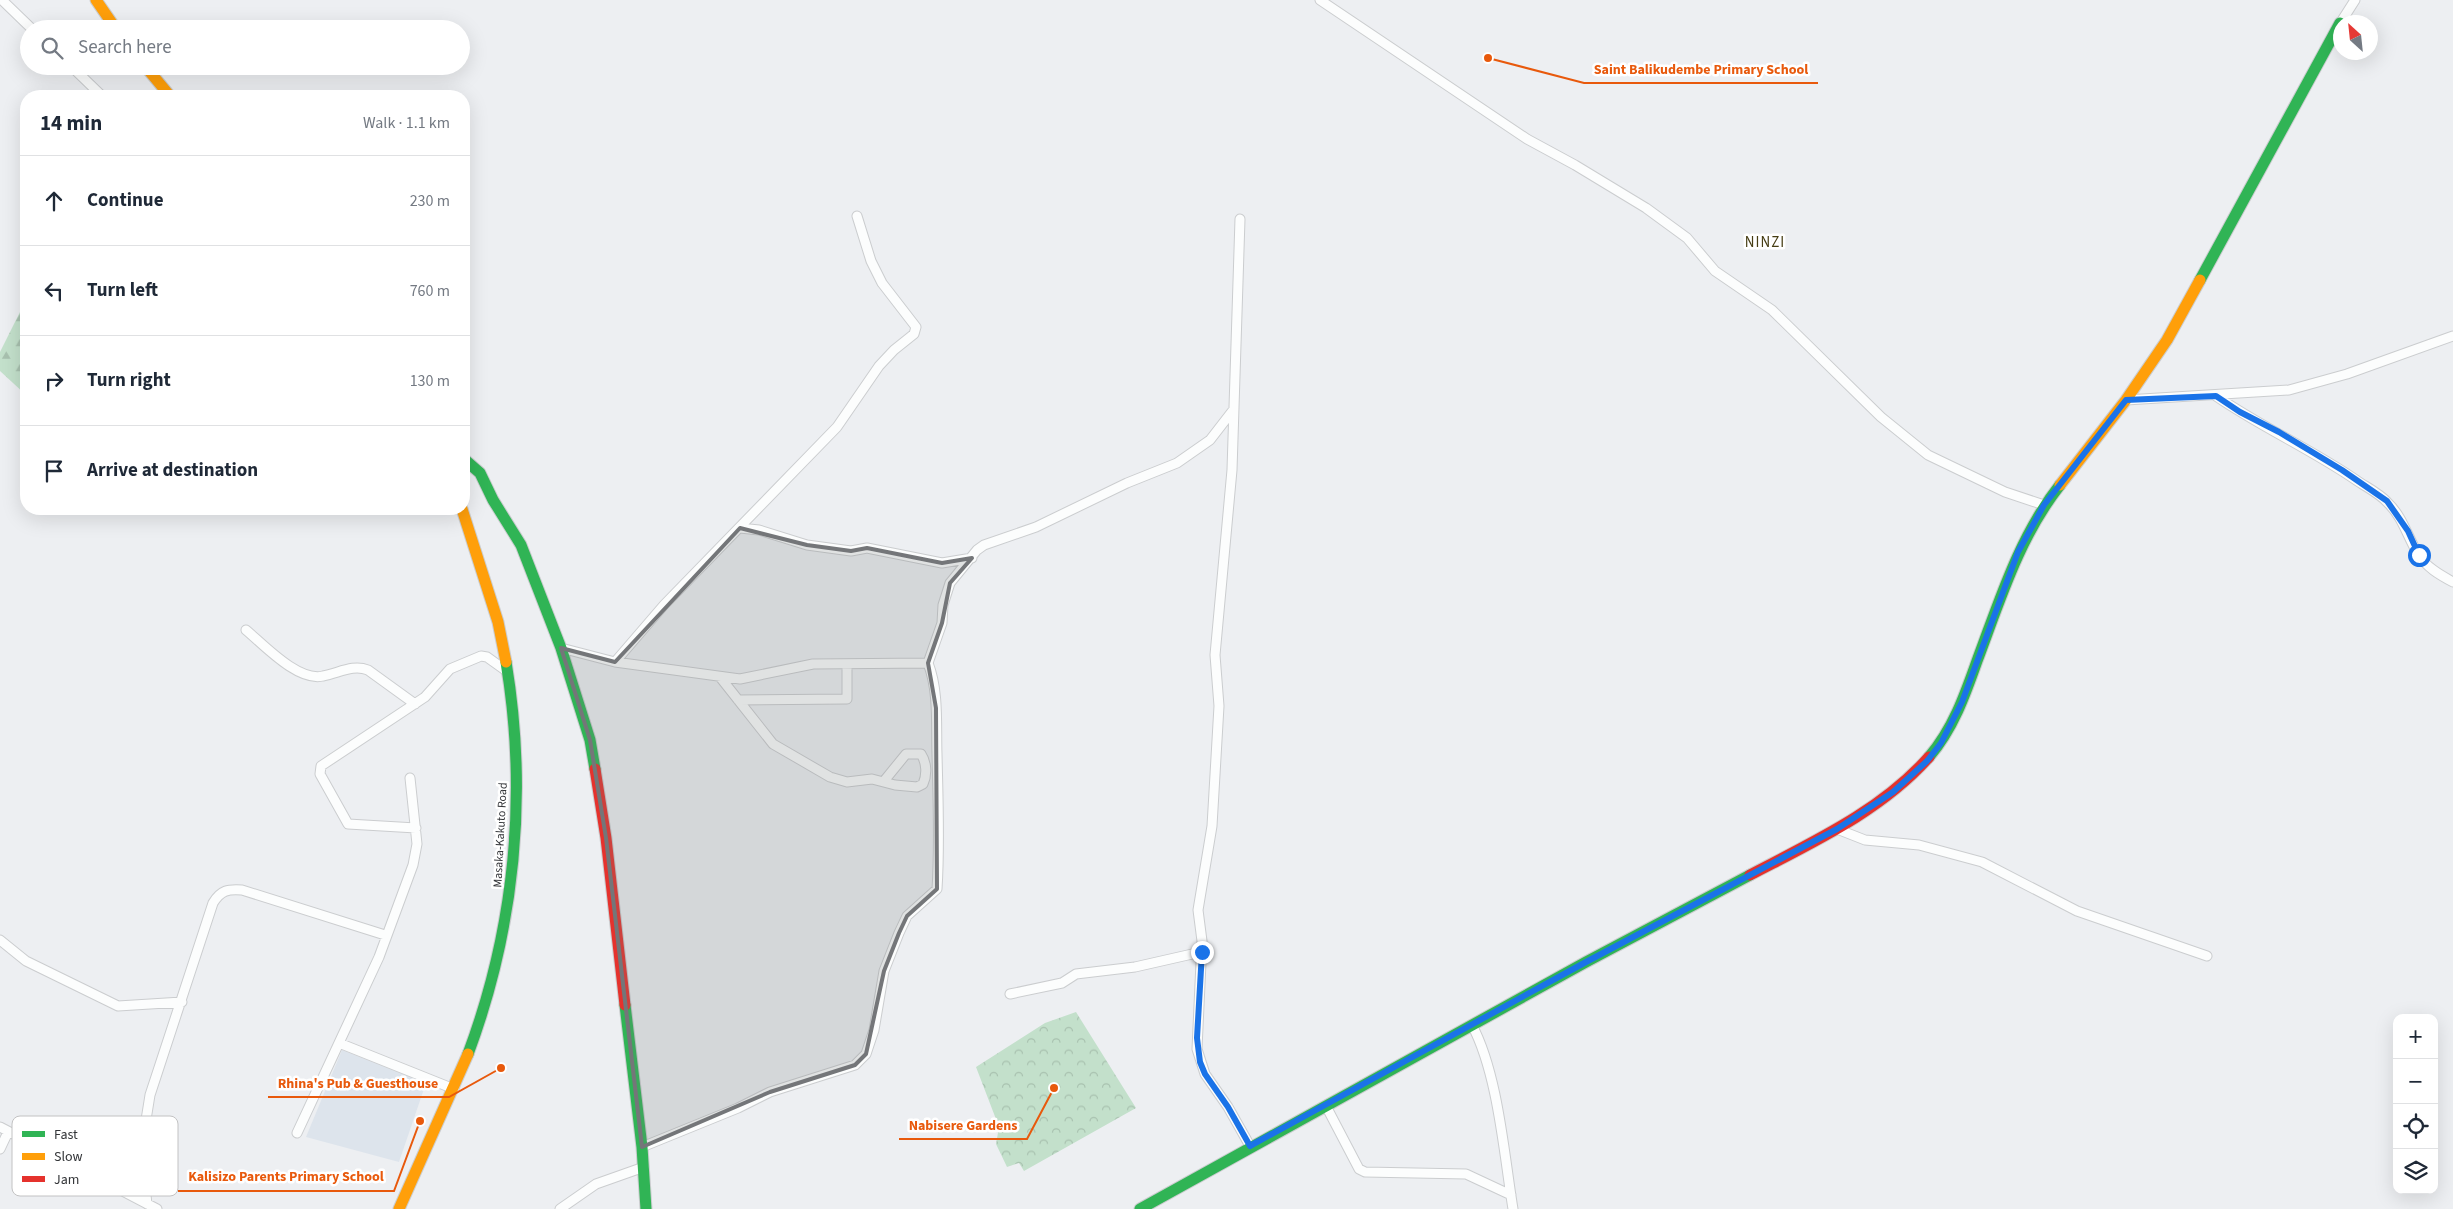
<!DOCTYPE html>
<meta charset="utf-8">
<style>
:root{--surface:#fff;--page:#f6f6f7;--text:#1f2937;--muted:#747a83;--line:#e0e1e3}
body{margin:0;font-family:"Source Sans 3",sans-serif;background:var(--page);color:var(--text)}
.controls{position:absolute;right:15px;bottom:15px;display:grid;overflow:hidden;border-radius:10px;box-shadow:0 5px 20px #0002}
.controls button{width:45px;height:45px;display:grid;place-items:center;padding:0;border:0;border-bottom:1px solid var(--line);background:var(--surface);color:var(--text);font:25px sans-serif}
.compass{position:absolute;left:2333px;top:15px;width:45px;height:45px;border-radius:50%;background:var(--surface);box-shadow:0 5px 20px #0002;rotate:333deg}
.stop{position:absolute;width:15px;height:15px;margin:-11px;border:4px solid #1a73e8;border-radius:50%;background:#fff}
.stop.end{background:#1a73e8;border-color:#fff;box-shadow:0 1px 5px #0008}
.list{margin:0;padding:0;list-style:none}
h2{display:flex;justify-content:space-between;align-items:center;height:65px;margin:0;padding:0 20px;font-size:21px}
h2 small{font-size:16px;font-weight:400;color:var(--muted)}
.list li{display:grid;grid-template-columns:32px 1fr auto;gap:15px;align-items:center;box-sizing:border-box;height:90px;padding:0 20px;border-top:1px solid var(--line)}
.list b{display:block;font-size:19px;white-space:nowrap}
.list em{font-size:16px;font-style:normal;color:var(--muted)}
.icon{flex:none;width:28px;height:28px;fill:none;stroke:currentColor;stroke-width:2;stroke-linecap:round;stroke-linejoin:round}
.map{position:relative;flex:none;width:2453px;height:1209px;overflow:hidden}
.search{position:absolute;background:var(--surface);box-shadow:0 5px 20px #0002;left:20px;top:20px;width:450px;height:55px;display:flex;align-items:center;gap:12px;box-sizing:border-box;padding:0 18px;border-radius:28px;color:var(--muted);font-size:19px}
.panel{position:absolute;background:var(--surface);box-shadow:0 5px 20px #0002;left:20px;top:90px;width:450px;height:425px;border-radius:20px}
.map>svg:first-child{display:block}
.built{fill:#dde4ec}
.forest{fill:url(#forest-firs)}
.park{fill:url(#park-crowns)}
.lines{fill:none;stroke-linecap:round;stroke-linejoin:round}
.street-casing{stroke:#cbcdcf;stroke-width:11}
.fast-casing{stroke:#cbcdcf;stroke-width:13}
.slow-casing{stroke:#cbcdcf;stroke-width:13}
.jam-casing{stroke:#cbcdcf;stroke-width:13}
.street{stroke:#fcfdfd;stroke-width:9}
.fast{stroke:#30b455;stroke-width:11}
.slow{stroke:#ff9f0a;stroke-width:11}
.jam{stroke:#e5322d;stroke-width:11}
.route{stroke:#1a73e8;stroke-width:6}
.marked{fill:#747679;fill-opacity:0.2;stroke:#747679;stroke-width:4;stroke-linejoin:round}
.labels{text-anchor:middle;stroke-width:5;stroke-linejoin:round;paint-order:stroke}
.street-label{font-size:12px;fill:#333538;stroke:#fff}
.quarter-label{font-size:15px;letter-spacing:1px;fill:#463d14;stroke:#fff}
.key{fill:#fff;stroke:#c2c2c3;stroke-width:1}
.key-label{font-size:14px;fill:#333538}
.leader{fill:none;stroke:#e8590c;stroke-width:2}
.callout-dot{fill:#e8590c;stroke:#fff;stroke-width:2}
.callout-label{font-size:14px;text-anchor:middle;font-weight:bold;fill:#e8590c;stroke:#fff;stroke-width:5;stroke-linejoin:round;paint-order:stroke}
</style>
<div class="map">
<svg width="2453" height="1209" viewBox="0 0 2453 1209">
<defs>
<pattern id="forest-firs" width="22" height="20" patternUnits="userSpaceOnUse" patternTransform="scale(1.25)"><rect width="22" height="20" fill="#c3e0cb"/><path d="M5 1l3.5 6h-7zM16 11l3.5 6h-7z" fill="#a8c1af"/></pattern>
<pattern id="park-crowns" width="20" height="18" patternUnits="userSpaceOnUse" patternTransform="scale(1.25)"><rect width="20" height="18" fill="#c3e0cb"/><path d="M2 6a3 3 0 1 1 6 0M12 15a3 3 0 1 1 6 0" fill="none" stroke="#a8c1af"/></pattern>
</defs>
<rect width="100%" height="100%" fill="#edeff2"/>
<path class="built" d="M342,1050L426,1083L399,1162L306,1137Z"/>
<path class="forest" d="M26,300V395L0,371V352Z"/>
<path class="park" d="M1076,1012L1136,1108L1024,1171L1019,1163L1007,1167L996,1144L999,1127L976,1067L1045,1023Z"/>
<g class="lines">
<defs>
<path id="street" d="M2,0L32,29
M1320,0L1527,139L1575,165L1646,208L1687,238L1715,271L1772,310L1881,417L1928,455L2005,492L2044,505
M2341,22L2355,0
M71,66L102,96
M1240,219L1232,470L1215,655L1219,706L1212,826L1198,910L1202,941L1197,1049L1205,1074L1228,1107L1250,1146
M2216,396C2261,427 2311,449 2356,480C2366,487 2379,493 2387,502C2403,517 2407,536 2418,554C2426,567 2440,575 2453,582
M2126,400L2289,390L2347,374L2453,336
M740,528L759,530L807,545L851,551L867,548L942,563L972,558
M246,630C264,645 298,682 323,676C339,673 353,664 368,670L415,704
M561,648L615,662L664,605L837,427L879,366L894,350L914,334L916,327L882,283L871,261L857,216
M615,662L740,679L813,664L928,663
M720,677L773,744L830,777L847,782L872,779L895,785L917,787L923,784C927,775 927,763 921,754H906L884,781
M738,700L847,699V664
M416,828L348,824L320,774L321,766L425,697L450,669L481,656L487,657L508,672
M1837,829L1865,840L1919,845L1982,862L2077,911L2207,956
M0,940L26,961L118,1006L182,1002
M1010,994L1062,983L1076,974L1135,967L1201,952
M1472,1025C1498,1074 1504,1154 1513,1209
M339,1043L454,1089
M1326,1106L1359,1169L1365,1172L1466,1174L1511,1195
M0,1127L157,1209
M297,1133L379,957L413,865L417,844L410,778
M642,1147L738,1108L770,1092L855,1065L866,1054L874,1030L884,971L899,933L907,916L937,889C940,844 938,799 937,754C936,725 939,691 928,663L942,623L943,605L950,583L977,550L984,545L1036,527L1127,483L1177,463L1210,440L1234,409
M0,1149L8,1132
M147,1204L141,1151L150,1095L213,903C221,890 228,889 242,890L385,935
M560,1209L596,1184L644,1167"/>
<path id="fast" d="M2200,280L2340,23
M464,459L480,473L493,500L521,545L561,648L590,740L595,769
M1929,757C1953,729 1965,695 1977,661C2000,600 2019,537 2060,485
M625,1005L642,1147L646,1209
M468,1054C515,928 528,794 506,662
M1140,1209L1586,962L1750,875"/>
<path id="slow" d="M96,0L116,29
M145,66L170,96
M2060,485L2126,400L2167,340L2200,280
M462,509L498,622L506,662
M399,1209L468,1054"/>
<path id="jam" d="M595,769L606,838L625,1005
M1750,875C1813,842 1881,811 1929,757"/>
</defs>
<use href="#street" class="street-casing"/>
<use href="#fast" class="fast-casing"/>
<use href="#slow" class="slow-casing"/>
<use href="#jam" class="jam-casing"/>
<use href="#street" class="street"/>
<use href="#fast" class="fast"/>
<use href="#slow" class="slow"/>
<use href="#jam" class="jam"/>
</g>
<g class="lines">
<path class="route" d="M1202,952L1197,1038L1200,1062L1205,1074L1228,1107L1250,1146L1586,962L1837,829L1893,792L1927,761L1941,743L1962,702L2018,552L2044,505L2126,400L2216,396L2240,412L2279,432L2342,470L2387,501L2408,531L2419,555"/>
</g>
<path class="marked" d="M740,528L807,545L851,551L867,548L942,563L972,558L950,583L942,623L928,663L936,708L937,889L907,916L899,933L884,971L866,1054L855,1065L770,1092L642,1147L606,838L590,740L561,648L615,662Z"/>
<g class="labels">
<g class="street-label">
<text transform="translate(500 835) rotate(-87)" y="4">Masaka-Kakuto Road</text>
</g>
<g class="quarter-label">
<text x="1765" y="247">NINZI</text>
</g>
</g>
<rect x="12" y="1116" width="166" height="80" rx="8" class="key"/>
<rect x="22" y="1131" width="23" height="6" fill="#30b455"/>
<rect x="22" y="1153" width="23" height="7" fill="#ff9f0a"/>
<rect x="22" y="1176" width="23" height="6" fill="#e5322d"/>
<g class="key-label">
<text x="54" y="1139">Fast</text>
<text x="54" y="1161">Slow</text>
<text x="54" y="1184">Jam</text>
</g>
<path class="leader" d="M1488 58L1584 83H1818M501 1068L449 1097H268M1054 1088L1027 1139H899M420 1121L394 1191H178"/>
<g class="callout-dot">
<circle cx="1488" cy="58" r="5"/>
<circle cx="501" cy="1068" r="5"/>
<circle cx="1054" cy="1088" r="5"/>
<circle cx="420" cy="1121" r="5"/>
</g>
<g class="callout-label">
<text x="1701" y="74">Saint Balikudembe Primary School</text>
<text x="358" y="1088">Rhina's Pub &amp; Guesthouse</text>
<text x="963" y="1130">Nabisere Gardens</text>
<text x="286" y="1181">Kalisizo Parents Primary School</text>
</g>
</svg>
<div class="controls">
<button>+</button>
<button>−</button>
<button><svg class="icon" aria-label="locate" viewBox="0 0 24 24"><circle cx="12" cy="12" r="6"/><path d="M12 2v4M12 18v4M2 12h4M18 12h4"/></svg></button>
<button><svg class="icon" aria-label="layers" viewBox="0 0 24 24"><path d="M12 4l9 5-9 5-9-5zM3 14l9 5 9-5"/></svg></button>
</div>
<svg class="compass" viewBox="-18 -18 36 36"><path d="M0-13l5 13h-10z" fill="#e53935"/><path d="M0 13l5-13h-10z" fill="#747a83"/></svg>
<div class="stop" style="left:2419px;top:555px"></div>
<div class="stop end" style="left:1202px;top:952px"></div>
<div class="search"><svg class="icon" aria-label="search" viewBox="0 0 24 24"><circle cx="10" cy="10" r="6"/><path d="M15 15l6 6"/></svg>Search here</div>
<section class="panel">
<h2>14 min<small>Walk · 1.1 km</small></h2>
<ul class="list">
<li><svg class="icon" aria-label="ahead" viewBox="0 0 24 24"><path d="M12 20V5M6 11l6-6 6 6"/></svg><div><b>Continue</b></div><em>230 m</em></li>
<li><svg class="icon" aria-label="left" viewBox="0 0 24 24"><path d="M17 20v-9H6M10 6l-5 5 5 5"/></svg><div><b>Turn left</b></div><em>760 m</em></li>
<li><svg class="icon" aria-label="right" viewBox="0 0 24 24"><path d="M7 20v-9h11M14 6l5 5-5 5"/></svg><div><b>Turn right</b></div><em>130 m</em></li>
<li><svg class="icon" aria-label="arrive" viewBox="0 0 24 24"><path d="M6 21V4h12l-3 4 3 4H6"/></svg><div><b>Arrive at destination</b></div></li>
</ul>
</section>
</div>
